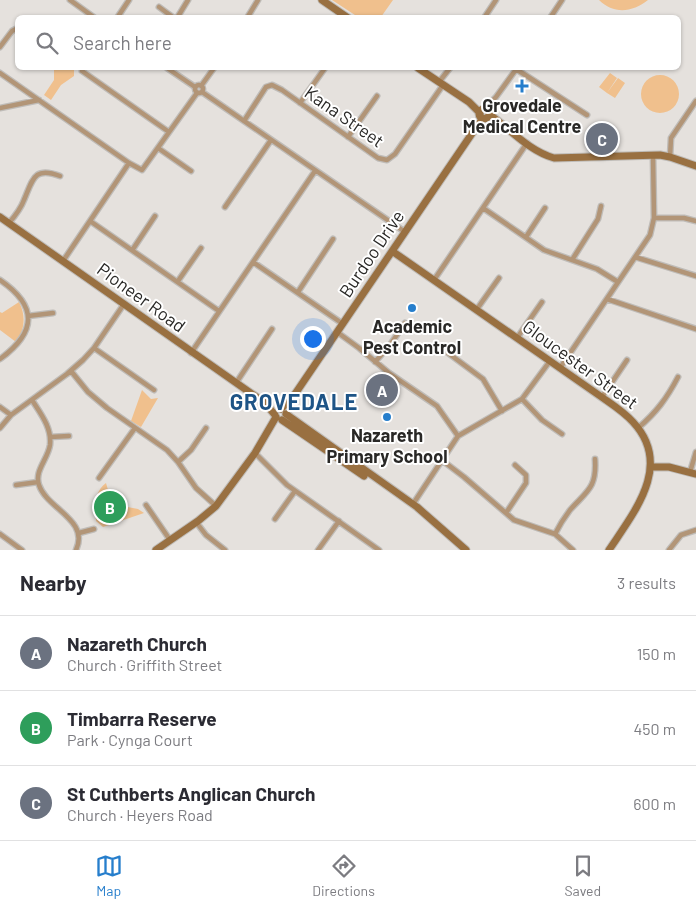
<!DOCTYPE html>
<meta charset="utf-8">
<style>
:root{--surface:#fff;--page:#f7f7f7;--text:#2b2b33;--muted:#7c7c81;--line:#e1e1e2;--accent:#267ecc}
body{margin:0;font-family:Barlow,sans-serif;background:var(--page);color:var(--text)}
.you{position:absolute;left:312px;top:338px;width:18px;height:18px;margin:-12px;border:4px solid #fff;border-radius:50%;background:#1a73e8;box-shadow:0 0 0 8px #1a73e833}
.badge{display:grid;place-items:center;width:32px;height:32px;border-radius:50%;background:var(--accent);color:#fff;font-size:16px;font-weight:700}
.pin{position:absolute;translate:-50% -50%;border:2px solid #fff;box-shadow:0 1px 5px #0006}
.list{margin:0;padding:0;list-style:none}
h2{display:flex;justify-content:space-between;align-items:center;height:65px;margin:0;padding:0 20px;font-size:21px}
h2 small{font-size:16px;font-weight:400;color:var(--muted)}
.list li{display:grid;grid-template-columns:32px 1fr auto;gap:15px;align-items:center;box-sizing:border-box;height:75px;padding:0 20px;border-top:1px solid var(--line)}
.list b{display:block;font-size:19px;white-space:nowrap}
.list p{margin:0;font-size:16px;white-space:nowrap;color:var(--muted)}
.list em{font-size:16px;font-style:normal;color:var(--muted)}
.icon{flex:none;width:28px;height:28px;fill:none;stroke:currentColor;stroke-width:2;stroke-linecap:round;stroke-linejoin:round}
.map{position:relative;flex:none;width:696px;height:550px;overflow:hidden}
.search{position:absolute;background:var(--surface);box-shadow:0 1px 4px #0004;left:15px;right:15px;top:15px;height:55px;display:flex;align-items:center;gap:12px;box-sizing:border-box;padding:0 18px;border-radius:8px;color:var(--muted);font-size:19px}
.sheet{height:290px;background:var(--surface)}
nav{display:flex;justify-content:space-around;align-items:center;box-sizing:border-box;height:70px;border-top:1px solid var(--line);background:var(--surface);font-size:14px;color:var(--muted)}
nav a{display:grid;justify-items:center;gap:2px}
nav .on{color:var(--accent)}
.map>svg:first-child{display:block}
.green{fill:#f0c08d}
.lines{fill:none;stroke-linecap:round;stroke-linejoin:round}
.street-casing{stroke:#bfbcb8;stroke-width:7}
.secondary-casing{stroke:#bfbcb8;stroke-width:9}
.street{stroke:#b29577;stroke-width:4.5}
.secondary{stroke:#997041;stroke-width:7}
.poi-dot{fill:#267ecc;stroke:#fff;stroke-width:2}
.labels{text-anchor:middle;stroke-width:4;stroke-linejoin:round;paint-order:stroke}
.poi-label{font-size:18px;font-weight:bold;fill:#292826;stroke:#fff}
.street-label{font-size:18px;fill:#292826;stroke:#fff}
.district-label{font-size:22px;font-weight:bold;letter-spacing:1px;fill:#1e5486;stroke:#fff}
</style>
<div class="map">
<svg width="696" height="550" viewBox="0 0 696 550">
<rect width="100%" height="100%" fill="#e5e1dd"/>
<path class="green" d="M332,0H393L381,17H358Z
M599,0H648C633,12 614,15 599,0Z
M54,68H74V76L61,85L51,100L44,95L54,80Z
M610,73L617,78L607,93L599,87Z
M641 94a19 19 0 1 1 38 0a19 19 0 1 1-38 0Z
M618,78L625,83L615,98L607,93Z
M19,302C26,315 25,330 16,342L0,330V312L2,313Z
M142,390L151,399L158,398L141,427L131,421Z
M106,483L112,504L138,509L144,513L103,527L96,521C95,508 94,491 106,483Z"/>
<g class="lines">
<defs>
<path id="street" d="M70,0L95,18
M159,7L174,18
M117,18L129,0
M177,18L188,0
M247,18L258,0
M484,18L496,0
M550,18L562,0
M0,47L12,31L18,28
M167,68L195,87
M516,69L587,115
M82,71L169,132
M0,73L129,163L142,170L197,93
M439,82L450,68
M195 89a4 4 0 1 1 8 0a4 4 0 1 1-8 0Z
M201,86L214,68
M202,92L405,232
M300,103L325,68
M0,108L39,100
M484,109L496,97L517,68
M244,121L266,87L272,85L282,90L378,158L387,160L395,154L443,85
M348,137L377,96
M158,148L191,171
M670,157L671,138L696,101
M225,207L271,140
M483,208L544,250L597,269L618,282
M654,218H684L696,221
M90,221L219,311
M9,223C15,216 21,208 24,200C33,179 34,166 60,176
M526,237L545,208
M133,249L155,216
M635,257L696,276
M572,260L598,219L601,206
M63,261L129,163
M253,262L343,324
M0,280C38,306 37,332 0,359
M434,280L527,143
M178,281L201,248
M298,292L333,239
M607,299L696,329
M477,309L499,278
M28,316L53,313
M337,332L359,348L389,373L437,406L458,436
M517,338L542,302
M94,348L154,390
M191,353L315,171
M448,353L483,379L502,411
M375,362L390,345L405,323
M560,368L650,235L654,218L653,155
M71,371L88,392L107,408L167,450L178,462L196,488L216,506
M236,383L272,329
M602,397L627,360
M522,399L542,420L562,434
M32,400C41,414 52,428 50,445C48,459 34,471 39,485C47,509 90,520 76,550
M0,407L11,415
M0,428L11,415L67,374L83,360L94,348L124,304
M638,428C656,413 667,398 678,377
M50,437L69,436
M255,453L287,485L379,550
M443,461L464,477L514,520L555,534L573,550
M178,462L191,450L206,428
M690,472L696,452
M99,478L135,428
M16,485L38,482
M413,504L458,436L522,399L550,361
M146,505L170,540
M506,513L526,483V475L515,465
M275,519L295,491
M196,522L206,535L225,550
M79,533L94,529
M0,534L22,550
M555,534C559,526 564,518 570,510C587,491 597,488 595,459
M318,550L339,521
M669,550L681,535L696,530"/>
<path id="secondary" d="M322,0L348,18
M418,68L469,102L480,113
M479 114a5 5 0 1 1 10 0a5 5 0 1 1-10 0Z
M489,114C510,129 529,151 554,158L660,155L670,157L696,166
M0,217L265,403L275,415
M392,251L603,398C613,405 624,412 633,422C673,465 635,511 609,550
M281,409L295,394L473,132L483,118
M286,414L417,507L466,550
M282,420L364,476
M651,467H669L696,474
M156,550L198,521L216,506L255,453L276,417"/>
</defs>
<use href="#street" class="street-casing"/>
<use href="#secondary" class="secondary-casing"/>
<use href="#street" class="street"/>
<use href="#secondary" class="secondary"/>
</g>
<g class="poi-dot">
<path d="M519.5 78.5h5v5h5v5h-5v5h-5v-5h-5v-5h5z"/>
<circle cx="412" cy="308" r="5"/>
<circle cx="387" cy="417" r="5"/>
</g>
<g class="labels">
<g class="poi-label">
<text x="522" y="112">Grovedale<tspan x="522" dy="21">Medical Centre</tspan></text>
<text x="412" y="333">Academic<tspan x="412" dy="21">Pest Control</tspan></text>
<text x="387" y="442">Nazareth<tspan x="387" dy="21">Primary School</tspan></text>
</g>
<g class="street-label">
<text transform="translate(344 117) rotate(35)" y="6">Kana Street</text>
<text transform="translate(372 254) rotate(-56)" y="6">Burdoo Drive</text>
<text transform="translate(141 298) rotate(36)" y="6">Pioneer Road</text>
<text transform="translate(580 365) rotate(36)" y="6">Gloucester Street</text>
</g>
<g class="district-label">
<text x="294" y="410">GROVEDALE</text>
</g>
</g>
</svg>
<div class="you"></div>
<div class="pin badge" style="left:382px;top:390px;background:#6b7280">A</div>
<div class="pin badge" style="left:110px;top:507px;background:#2e9e5b">B</div>
<div class="pin badge" style="left:602px;top:139px;background:#6b7280">C</div>
<div class="search"><svg class="icon" aria-label="search" viewBox="0 0 24 24"><circle cx="10" cy="10" r="6"/><path d="M15 15l6 6"/></svg>Search here</div>
</div>
<section class="sheet">
<h2>Nearby<small>3 results</small></h2>
<ul class="list">
<li><span class="badge" style="background:#6b7280">A</span><div><b>Nazareth Church</b><p>Church · Griffith Street</p></div><em>150 m</em></li>
<li><span class="badge" style="background:#2e9e5b">B</span><div><b>Timbarra Reserve</b><p>Park · Cynga Court</p></div><em>450 m</em></li>
<li><span class="badge" style="background:#6b7280">C</span><div><b>St Cuthberts Anglican Church</b><p>Church · Heyers Road</p></div><em>600 m</em></li>
</ul>
</section>
<nav>
<a class="on"><svg class="icon" aria-label="map" viewBox="0 0 24 24"><path d="M3 6l6-2 6 2 6-2v14l-6 2-6-2-6 2zM9 4v14M15 6v14"/></svg>Map</a>
<a><svg class="icon" aria-label="directions" viewBox="0 0 24 24"><path d="M12 3l9 9-9 9-9-9zM9 14v-3h6M13 9l2 2-2 2"/></svg>Directions</a>
<a><svg class="icon" aria-label="saved" viewBox="0 0 24 24"><path d="M7 4h10v16l-5-4-5 4z"/></svg>Saved</a>
</nav>
